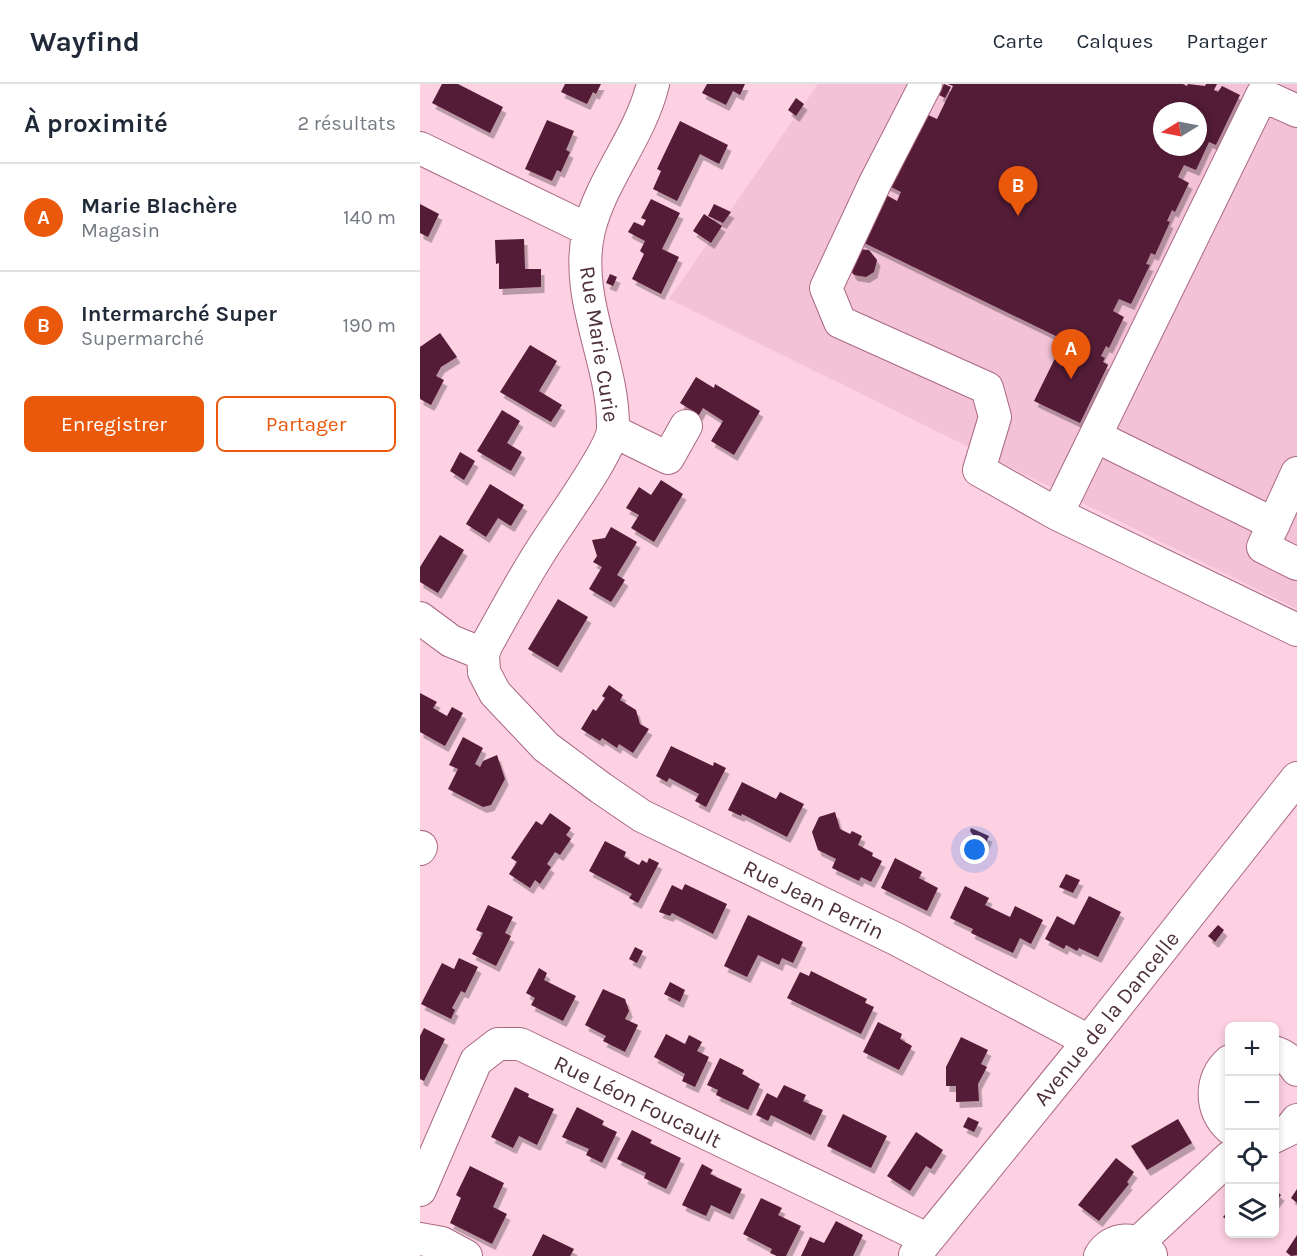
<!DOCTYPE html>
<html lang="fr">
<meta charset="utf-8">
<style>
:root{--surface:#fff;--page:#f2f2f3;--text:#1f2937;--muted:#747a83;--line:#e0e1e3;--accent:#ea580c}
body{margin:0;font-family:Karla,sans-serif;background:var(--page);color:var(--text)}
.controls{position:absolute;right:18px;bottom:18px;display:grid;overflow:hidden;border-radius:9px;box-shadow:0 3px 9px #0003}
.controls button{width:54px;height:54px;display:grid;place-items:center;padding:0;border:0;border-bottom:2px solid var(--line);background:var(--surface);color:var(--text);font:30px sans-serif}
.compass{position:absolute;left:733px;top:18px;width:54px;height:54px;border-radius:50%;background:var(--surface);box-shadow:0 3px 9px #0003;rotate:260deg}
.you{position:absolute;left:555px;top:766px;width:21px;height:21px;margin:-15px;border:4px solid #fff;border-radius:50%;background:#1a73e8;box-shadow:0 0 0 9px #1a73e833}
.badge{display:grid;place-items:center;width:39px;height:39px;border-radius:50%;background:var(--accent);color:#fff;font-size:20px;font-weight:700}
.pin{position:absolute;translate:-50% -50px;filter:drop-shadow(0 2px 3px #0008)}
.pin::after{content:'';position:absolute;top:32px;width:21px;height:18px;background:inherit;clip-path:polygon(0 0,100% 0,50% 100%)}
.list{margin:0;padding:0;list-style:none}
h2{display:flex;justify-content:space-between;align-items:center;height:78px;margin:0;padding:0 24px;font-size:26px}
h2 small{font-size:20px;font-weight:400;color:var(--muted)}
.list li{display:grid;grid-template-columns:39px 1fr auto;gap:18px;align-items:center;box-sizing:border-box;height:108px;padding:0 24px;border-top:2px solid var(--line)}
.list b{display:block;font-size:22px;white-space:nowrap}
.list p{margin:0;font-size:20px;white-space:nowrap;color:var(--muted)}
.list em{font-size:20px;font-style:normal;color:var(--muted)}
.actions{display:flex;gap:12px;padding:18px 24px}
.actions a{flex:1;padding:14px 0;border:2px solid var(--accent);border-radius:9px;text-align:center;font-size:21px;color:var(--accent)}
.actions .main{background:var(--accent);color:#fff}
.icon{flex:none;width:33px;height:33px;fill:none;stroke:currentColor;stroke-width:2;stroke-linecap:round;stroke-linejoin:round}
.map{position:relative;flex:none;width:877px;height:1172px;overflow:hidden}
header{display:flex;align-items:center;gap:36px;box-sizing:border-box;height:84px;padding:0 30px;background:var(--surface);border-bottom:2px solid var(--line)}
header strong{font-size:28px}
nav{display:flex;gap:33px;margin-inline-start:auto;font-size:21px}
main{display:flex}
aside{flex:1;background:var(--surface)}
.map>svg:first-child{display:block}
.built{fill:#f3c2d6;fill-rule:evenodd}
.building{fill:#541a37;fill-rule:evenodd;filter:url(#shadow)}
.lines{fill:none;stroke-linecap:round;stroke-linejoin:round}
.minor-casing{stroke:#aa6885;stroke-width:34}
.minor{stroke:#fff;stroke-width:32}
.labels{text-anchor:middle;stroke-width:6;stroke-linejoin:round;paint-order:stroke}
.street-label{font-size:22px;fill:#4d303c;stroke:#fff}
</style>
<header>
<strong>Wayfind</strong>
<nav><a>Carte</a><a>Calques</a><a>Partager</a></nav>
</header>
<main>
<aside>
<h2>À proximité<small>2 résultats</small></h2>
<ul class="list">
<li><span class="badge">A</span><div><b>Marie Blachère</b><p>Magasin</p></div><em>140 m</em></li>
<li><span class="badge">B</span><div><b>Intermarché Super</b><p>Supermarché</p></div><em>190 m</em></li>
</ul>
<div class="actions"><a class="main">Enregistrer</a><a>Partager</a></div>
</aside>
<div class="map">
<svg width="877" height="1172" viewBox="0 0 877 1172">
<defs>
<filter id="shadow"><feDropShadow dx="3.5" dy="6" stdDeviation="0" flood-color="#0004"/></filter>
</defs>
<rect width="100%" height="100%" fill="#fdd1e2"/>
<path class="built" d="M398,0H877V525L249,215ZM742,27H778V63H742Z"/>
<path class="building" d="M22,0H38L83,23L70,49L12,19Z
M145,0H181L176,10L173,8L167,20L141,8Z
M287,0H325L320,11L313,7L306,21L282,9Z
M524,0L531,3L525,14L519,11Z
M528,0H763L767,2L768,0L785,2L786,0H797L794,6L798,8L802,2L820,11L796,61L789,58L776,86L764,81L758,93L769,99L755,128L752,126L747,137L750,138L735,171L731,169L726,180L730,181L711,220L699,215L693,227L704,233L689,264L686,262L681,272L685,274L683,278L688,281L660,339L614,317L644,256L436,155L459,107L477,117L481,108L463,99L506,30L517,35L533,2ZM742,27H778V63H742Z
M376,14L384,20L376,32L368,26Z
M127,36L154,47L146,66L150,68L141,88L137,86L132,97L105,85Z
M260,37L308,61L299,80L280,70L257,117L233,105L241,87L237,85Z
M231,115L260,129L242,165L259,173L241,210L212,195L224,170L220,167L225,157L208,148L214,138L223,142L226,136L221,134Z
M0,120L19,130L8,153L0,149Z
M294,120L311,128L303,139L288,132Z
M284,130L302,142L291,159L273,147Z
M104,155L105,185H121V203L79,205V179L76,180L75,156Z
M439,165L449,166L457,176L454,188L446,193L434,191L431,187Z
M190,190L197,193L193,202L186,199Z
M20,249L37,273L21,283L16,292L24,296L11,321L0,315V263Z
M110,261L137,277L119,307L142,321L131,338L80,308Z
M276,293L294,304L295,300L340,327L314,371L291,357L303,337L283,324L279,331L260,319Z
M82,326L100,337L87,359L102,368L91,387L57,367Z
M40,368L55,377L44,396L30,387Z
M241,396L263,410L234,458L211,444L219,431L206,424L219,403L231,411Z
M70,400L104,421L91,442L78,434L66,453L46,440Z
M191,443L217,458L197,491L205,496L191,518L169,505L182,483L173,478L177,472L172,456L185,454Z
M20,451L44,466L18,509L0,498V483Z
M138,515L168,533L138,583L108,565Z
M189,601L203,611L200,616L216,626L220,640L229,645L213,669L199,660L197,664L182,654L180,657L161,645L173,625L176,627L185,614L182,612Z
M0,609L17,618L13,624L27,632L32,623L43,629L25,662L0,648Z
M43,653L63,664L55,680L60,683L63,677L77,671L85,695L71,721L63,723L28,705L38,685L29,681Z
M251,662L293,682L294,678L306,684L286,723L275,717L279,710L249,694L247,698L236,692Z
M322,698L356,715L360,708L384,720L367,753L322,730L321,732L308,726Z
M415,728L420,745L430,750L432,747L442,752L438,761L453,769L452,772L462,777L451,798L441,793L439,797L412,784L416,775L398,766L392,748L399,733Z
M130,729L151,744L146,751L151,755L140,771L135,768L127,780L131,783L120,800L115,796L110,804L89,790L97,778L91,774L116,737L122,741Z
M551,744L569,752L563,765L550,747Z
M185,757L206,768L204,773L219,781L222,776L227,779L229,774L239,779L218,819L209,814L212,810L169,787Z
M475,774L502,788L499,794L518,804L507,827L461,804Z
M646,790L660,796L653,809L639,803Z
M265,800L307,820L293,850L252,829L250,832L239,828L252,801L262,806Z
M545,802L569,814L565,821L590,833L595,822L623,836L611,860L600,854L593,869L551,849L553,845L530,834Z
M669,812L701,828L678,873L659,864L657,867L646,861L644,865L625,855L637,832L654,841Z
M68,821L93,833L85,849L91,852L76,882L52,870L63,849L56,846Z
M328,831L383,858L373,879L362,874L359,881L338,871L327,893L304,882Z
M798,841L804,846L795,858L788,852Z
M215,863L223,867L217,879L209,875Z
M39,874L58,883L45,909L41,907L32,924L35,926L31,935L1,920L22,879L34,885Z
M119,884L127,889L124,896L156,912L143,937L111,921L115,914L106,909Z
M391,887L447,915L445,919L454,923L441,950L367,914L380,888L389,892Z
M250,898L265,906L260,918L244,910Z
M183,905L205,915L209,927L205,935L218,941L205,968L183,957L186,952L165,941Z
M458,938L482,950L480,955L492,962L479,986L443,968Z
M4,944L25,955L4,997L0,995V952Z
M246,950L265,960L269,951L282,958L277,967L289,973L275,1003L262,997L265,990L234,973Z
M541,953L568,966L561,980L567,983L558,1000L559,1017L536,1018V1002H526V983Z
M300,974L324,986L322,990L340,1000L328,1026L296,1011L298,1006L287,1001Z
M364,1001L386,1011L383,1017L403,1026L391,1051L351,1031L348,1037L336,1031L347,1009L357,1014Z
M95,1003L109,1010L108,1013L134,1025L117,1061L99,1052L93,1064L71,1053Z
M157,1023L184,1037L182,1041L197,1048L182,1079L166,1071L169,1065L142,1053Z
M423,1030L467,1052L451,1084L407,1062Z
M548,1033L559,1038L554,1048L543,1043Z
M758,1035L772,1059L727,1086L711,1062Z
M212,1046L232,1056L230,1059L261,1074L246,1105L224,1094L226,1089L197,1075Z
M496,1048L523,1066L511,1085L506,1082L490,1107L467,1092Z
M696,1074L714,1088L707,1098L709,1100L679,1137L658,1121Z
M282,1080L293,1086L290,1090L322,1105L310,1130L291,1121L286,1132L262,1121Z
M50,1082L84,1099L73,1123L87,1130L72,1160L30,1139L41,1114L36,1111Z
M877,1105V1119L871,1114Z
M855,1106L861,1111L855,1119Z
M341,1114L362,1124L358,1131L381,1142L366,1172H357L350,1169L352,1165L323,1150Z
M810,1125V1138L803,1133Z
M416,1137L443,1151L433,1172H381L390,1153L404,1159Z
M123,1150L154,1165L150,1172H112Z
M877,1151V1171L871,1172L866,1168Z"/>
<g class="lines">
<defs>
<path id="minor" d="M233,0C220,53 182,94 169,146C153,214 194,278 193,344C193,365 136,442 122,465C102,496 85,528 67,560L63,570L64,588L75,609L126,663L181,704L222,732L476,855L669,957
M506,0L455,99L406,204L420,238L567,304L575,333L559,386L637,430L877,546
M0,64L169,146
M193,347L248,374L266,342
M675,352L854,440
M877,389L843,463L877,480
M637,430L842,11L877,27
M0,534L31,557L63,570
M0,765L1,763
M854,968C864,971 872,978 877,986
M810,977C789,994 790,1027 810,1044
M854,1053L870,1045L877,1036
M0,1106L56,977L78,960H100L507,1155
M0,1155L22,1159L46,1172
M718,1159L810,1073
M495,1171L669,957L877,694
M680,1172C692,1152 718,1151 731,1171"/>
</defs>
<use href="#minor" class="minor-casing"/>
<use href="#minor" class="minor"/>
</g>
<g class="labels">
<g class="street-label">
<text transform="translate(180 260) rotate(81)" y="8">Rue Marie Curie</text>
<text transform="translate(394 815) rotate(26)" y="8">Rue Jean Perrin</text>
<text transform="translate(686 934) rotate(-51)" y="8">Avenue de la Dancelle</text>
<text transform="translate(218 1017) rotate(26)" y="8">Rue Léon Foucault</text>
</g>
</g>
</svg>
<div class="controls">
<button>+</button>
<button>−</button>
<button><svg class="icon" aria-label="locate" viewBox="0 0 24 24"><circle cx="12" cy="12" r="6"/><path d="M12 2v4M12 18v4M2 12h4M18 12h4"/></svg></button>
<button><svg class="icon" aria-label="layers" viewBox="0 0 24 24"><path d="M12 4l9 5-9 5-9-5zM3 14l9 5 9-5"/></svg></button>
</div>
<svg class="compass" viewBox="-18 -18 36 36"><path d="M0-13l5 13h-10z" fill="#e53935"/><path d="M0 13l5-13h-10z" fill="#747a83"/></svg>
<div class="you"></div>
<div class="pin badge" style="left:651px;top:295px">A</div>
<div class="pin badge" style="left:598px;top:132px">B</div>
</div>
</main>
